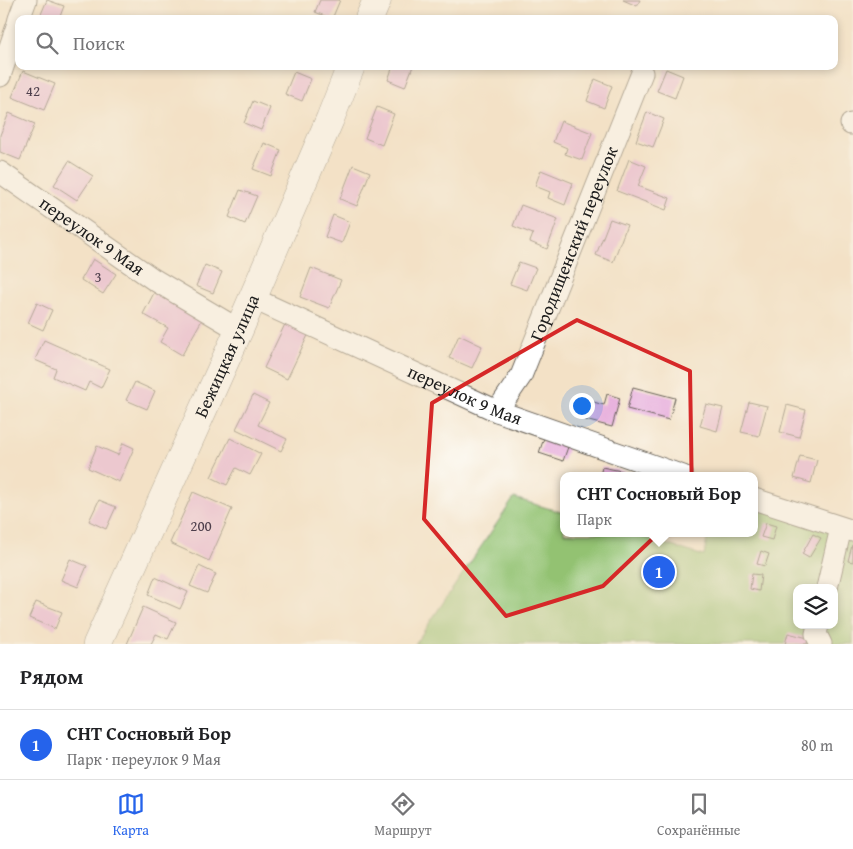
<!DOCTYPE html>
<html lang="ru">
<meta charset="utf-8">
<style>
:root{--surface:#fff;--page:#f2f2f2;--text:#202124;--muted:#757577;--line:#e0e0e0;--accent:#2563eb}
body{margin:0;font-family:"Gentium Book Plus",serif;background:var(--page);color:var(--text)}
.controls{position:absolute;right:15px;bottom:15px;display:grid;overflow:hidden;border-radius:10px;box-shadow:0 2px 8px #0003}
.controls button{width:45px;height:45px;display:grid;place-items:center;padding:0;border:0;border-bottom:1px solid var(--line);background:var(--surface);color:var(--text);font:25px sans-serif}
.you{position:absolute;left:581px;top:405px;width:18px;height:18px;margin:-12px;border:4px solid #fff;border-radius:50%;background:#1a73e8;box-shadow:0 0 0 8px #1a73e833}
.badge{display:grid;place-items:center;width:32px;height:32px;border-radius:50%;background:var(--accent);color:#fff;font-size:16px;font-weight:700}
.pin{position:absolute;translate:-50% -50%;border:2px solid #fff;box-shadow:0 1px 5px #0006}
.popup{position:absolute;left:560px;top:472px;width:198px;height:65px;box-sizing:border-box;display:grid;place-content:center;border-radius:10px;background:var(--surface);filter:drop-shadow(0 1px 4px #0005);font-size:16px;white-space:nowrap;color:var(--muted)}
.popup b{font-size:19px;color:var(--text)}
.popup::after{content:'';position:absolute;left:50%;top:100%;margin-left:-10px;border:10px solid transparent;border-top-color:var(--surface)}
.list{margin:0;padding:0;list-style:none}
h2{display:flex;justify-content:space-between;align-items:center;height:65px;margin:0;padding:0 20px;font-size:21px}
h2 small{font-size:16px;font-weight:400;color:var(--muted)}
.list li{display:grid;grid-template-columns:32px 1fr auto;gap:15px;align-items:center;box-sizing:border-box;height:70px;padding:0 20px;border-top:1px solid var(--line)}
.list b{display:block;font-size:19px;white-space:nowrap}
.list p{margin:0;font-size:16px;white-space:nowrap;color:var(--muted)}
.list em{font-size:16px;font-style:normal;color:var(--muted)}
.icon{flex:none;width:28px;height:28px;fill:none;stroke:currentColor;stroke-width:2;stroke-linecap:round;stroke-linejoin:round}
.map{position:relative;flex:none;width:853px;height:644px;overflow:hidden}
.search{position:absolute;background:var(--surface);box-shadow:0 2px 8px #0003;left:15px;right:15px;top:15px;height:55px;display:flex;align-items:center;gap:12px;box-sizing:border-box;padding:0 18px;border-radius:10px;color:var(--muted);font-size:19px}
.sheet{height:135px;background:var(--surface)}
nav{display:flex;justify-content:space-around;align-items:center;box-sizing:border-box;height:70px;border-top:1px solid var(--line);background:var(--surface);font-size:14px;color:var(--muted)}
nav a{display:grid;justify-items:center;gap:2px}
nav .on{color:var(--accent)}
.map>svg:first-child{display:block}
.green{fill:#93c272;stroke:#586f47;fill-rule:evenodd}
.building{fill:#e5a8da}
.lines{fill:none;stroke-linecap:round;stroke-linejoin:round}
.minor-casing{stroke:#676158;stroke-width:23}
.major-casing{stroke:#676158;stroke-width:29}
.minor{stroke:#fff;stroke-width:21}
.major{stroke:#fff;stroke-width:28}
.marked{fill:none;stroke:#d62828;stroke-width:4;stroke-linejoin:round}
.labels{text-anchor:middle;stroke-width:5;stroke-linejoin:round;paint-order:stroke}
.number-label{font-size:15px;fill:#4e3f4c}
.street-label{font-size:18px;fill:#1c1c1c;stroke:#fdfcf7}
</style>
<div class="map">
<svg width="853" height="644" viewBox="0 0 853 644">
<rect width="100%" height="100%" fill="#fdfcf7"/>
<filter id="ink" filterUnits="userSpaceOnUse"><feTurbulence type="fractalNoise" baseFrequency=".02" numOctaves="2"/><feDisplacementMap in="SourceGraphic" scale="10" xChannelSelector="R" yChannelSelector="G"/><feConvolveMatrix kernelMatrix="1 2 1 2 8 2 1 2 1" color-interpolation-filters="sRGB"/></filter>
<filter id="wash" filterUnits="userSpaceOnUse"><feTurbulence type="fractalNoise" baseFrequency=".0096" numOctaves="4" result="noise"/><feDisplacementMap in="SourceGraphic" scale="20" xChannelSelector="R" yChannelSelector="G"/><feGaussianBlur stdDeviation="1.12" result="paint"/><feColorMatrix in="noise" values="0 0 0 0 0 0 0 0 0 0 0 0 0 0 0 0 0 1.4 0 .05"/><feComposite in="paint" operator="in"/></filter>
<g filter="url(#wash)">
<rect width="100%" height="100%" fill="#f3e1c6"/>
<path class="green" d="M514,498L564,513V533H630L704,556L708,533H754V505L853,537V644H415ZM797,588H834V625H797Z"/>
<g id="blocks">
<path class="building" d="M47,0L64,6L59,19H39Z
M320,0H340L332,19L315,12Z
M623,0H640L637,6Z
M393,66H413L405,87L388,80Z
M666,69L683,76L675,98L657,91Z
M23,71L55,84L44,110L12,97Z
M294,72L311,79L302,101L285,94Z
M595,79L612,86L604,108L587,101Z
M253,101L270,108L261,130L244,123Z
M377,107L394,114L382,145L365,138Z
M647,112L664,119L653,147L636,141Z
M9,113L35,124L20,160L0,152V135Z
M561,121L592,133L582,160L565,154L567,148L553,142Z
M264,143L281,150L271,176L253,169Z
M629,159L646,166L638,186L670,198L666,210L617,191Z
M69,161L93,176L77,200L54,185Z
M353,165L370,172L357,206L340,199Z
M541,170L573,183L565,205L548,198L550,192L535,186Z
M240,190L257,196L245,224L229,217Z
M521,205L558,219L547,249L530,242L533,234L513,226Z
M333,215L350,222L342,243L325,237Z
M610,219L627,225L613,262L596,255Z
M93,259L116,274L103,294L81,280Z
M519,262L536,268L527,290L510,284Z
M205,265L222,272L213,293L196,286Z
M311,268L341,280L329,308L300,297Z
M155,291L203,318L182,355L160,342L168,328L143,314Z
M37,303L52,310L43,330L28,323Z
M288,318L311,329L287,379L264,368Z
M459,335L482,346L472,368L449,358Z
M44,340L110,369L101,388L89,382L85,391L53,377L56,369L35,360Z
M135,382L155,391L147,409L126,400Z
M633,387L675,398L669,420L627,409Z
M607,394L620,398L612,427L585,420L590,401L604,405Z
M253,395L269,403L258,425L287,439L281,451L236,429Z
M749,402L767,406L759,436L741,432Z
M706,404L723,408L717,431L700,426Z
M787,405L806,410L799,437L780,432Z
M230,438L261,454L250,475L236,468L227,485L211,477Z
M544,438L568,447L563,461L539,453Z
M123,443L134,448L119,482L88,468L97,446L118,455Z
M800,456L817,460L811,483L794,478Z
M602,467L626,472L625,476H600Z
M193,492L232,509L209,561L170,543Z
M99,500L116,507L106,529L89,521Z
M766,523L776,526L772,540L761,537Z
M813,534L821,538L809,558L802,554Z
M852,545H853V562L848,561Z
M761,551L769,554L765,566L757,564Z
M70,559L87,566L78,587L61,580Z
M199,566L216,574L207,593L190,586Z
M752,574L761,575L759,591L750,589Z
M155,577L188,592L180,609L148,595Z
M36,602L62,612L55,629L29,618Z
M143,607L176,622L168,639L156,634L151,644H127Z
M788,633L808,638L807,644H785Z"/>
</g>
</g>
<g filter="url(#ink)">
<use href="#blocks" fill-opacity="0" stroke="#676158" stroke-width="1"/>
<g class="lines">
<defs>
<g id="minor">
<path d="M19,19L26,0"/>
<path d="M0,76L19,20"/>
<path d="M851,124H853"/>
<path id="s1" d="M0,172L153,279L239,330"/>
<path id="s2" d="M252,298L497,411L683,476"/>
<path id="s3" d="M497,411L521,376L642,73"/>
<path d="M754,499L853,531"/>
<path d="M827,588L841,528"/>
<path d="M818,625L816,634L821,644"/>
</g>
<g id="major">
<path d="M369,19L377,0"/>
<path id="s4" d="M97,644L239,330L330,119L351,66"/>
</g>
</defs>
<use href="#minor" class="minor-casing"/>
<use href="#major" class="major-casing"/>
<use href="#minor" class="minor"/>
<use href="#major" class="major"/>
</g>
</g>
<path d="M0 0H853V644H0ZM577,320L690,371L692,501L603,586L506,616L424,519L432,403Z" fill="#f3e1c6" fill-opacity=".55" fill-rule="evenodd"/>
<path class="marked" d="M577,320L690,371L692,501L603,586L506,616L424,519L432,403Z"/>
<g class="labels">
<g class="number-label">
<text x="33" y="96">42</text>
<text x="98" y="282">3</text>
<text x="201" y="531">200</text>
</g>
<g class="street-label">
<text dy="6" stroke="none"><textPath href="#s1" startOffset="112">переулок 9 Мая</textPath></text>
<text dy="6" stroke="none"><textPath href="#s3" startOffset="185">Городищенский переулок</textPath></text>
<text dy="6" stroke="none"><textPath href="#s4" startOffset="316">Бежицкая улица</textPath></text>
<text dy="6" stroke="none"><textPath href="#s2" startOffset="234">переулок 9 Мая</textPath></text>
</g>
</g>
</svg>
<div class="controls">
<button><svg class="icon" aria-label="layers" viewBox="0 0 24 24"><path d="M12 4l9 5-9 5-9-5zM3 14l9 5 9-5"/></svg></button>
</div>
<div class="you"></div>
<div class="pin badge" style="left:659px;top:572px">1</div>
<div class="popup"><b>СНТ Сосновый Бор</b>Парк</div>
<div class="search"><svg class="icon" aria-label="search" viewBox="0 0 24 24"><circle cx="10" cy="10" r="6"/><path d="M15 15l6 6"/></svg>Поиск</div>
</div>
<section class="sheet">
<h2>Рядом<small></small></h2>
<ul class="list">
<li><span class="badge">1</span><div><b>СНТ Сосновый Бор</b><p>Парк · переулок 9 Мая</p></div><em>80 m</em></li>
</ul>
</section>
<nav>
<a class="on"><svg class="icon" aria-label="map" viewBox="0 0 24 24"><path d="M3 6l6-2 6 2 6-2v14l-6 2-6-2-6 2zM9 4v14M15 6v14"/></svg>Карта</a>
<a><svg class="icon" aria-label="directions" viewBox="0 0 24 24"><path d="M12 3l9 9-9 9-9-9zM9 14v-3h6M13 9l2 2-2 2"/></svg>Маршрут</a>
<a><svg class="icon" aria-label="saved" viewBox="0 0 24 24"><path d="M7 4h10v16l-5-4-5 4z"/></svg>Сохранённые</a>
</nav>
